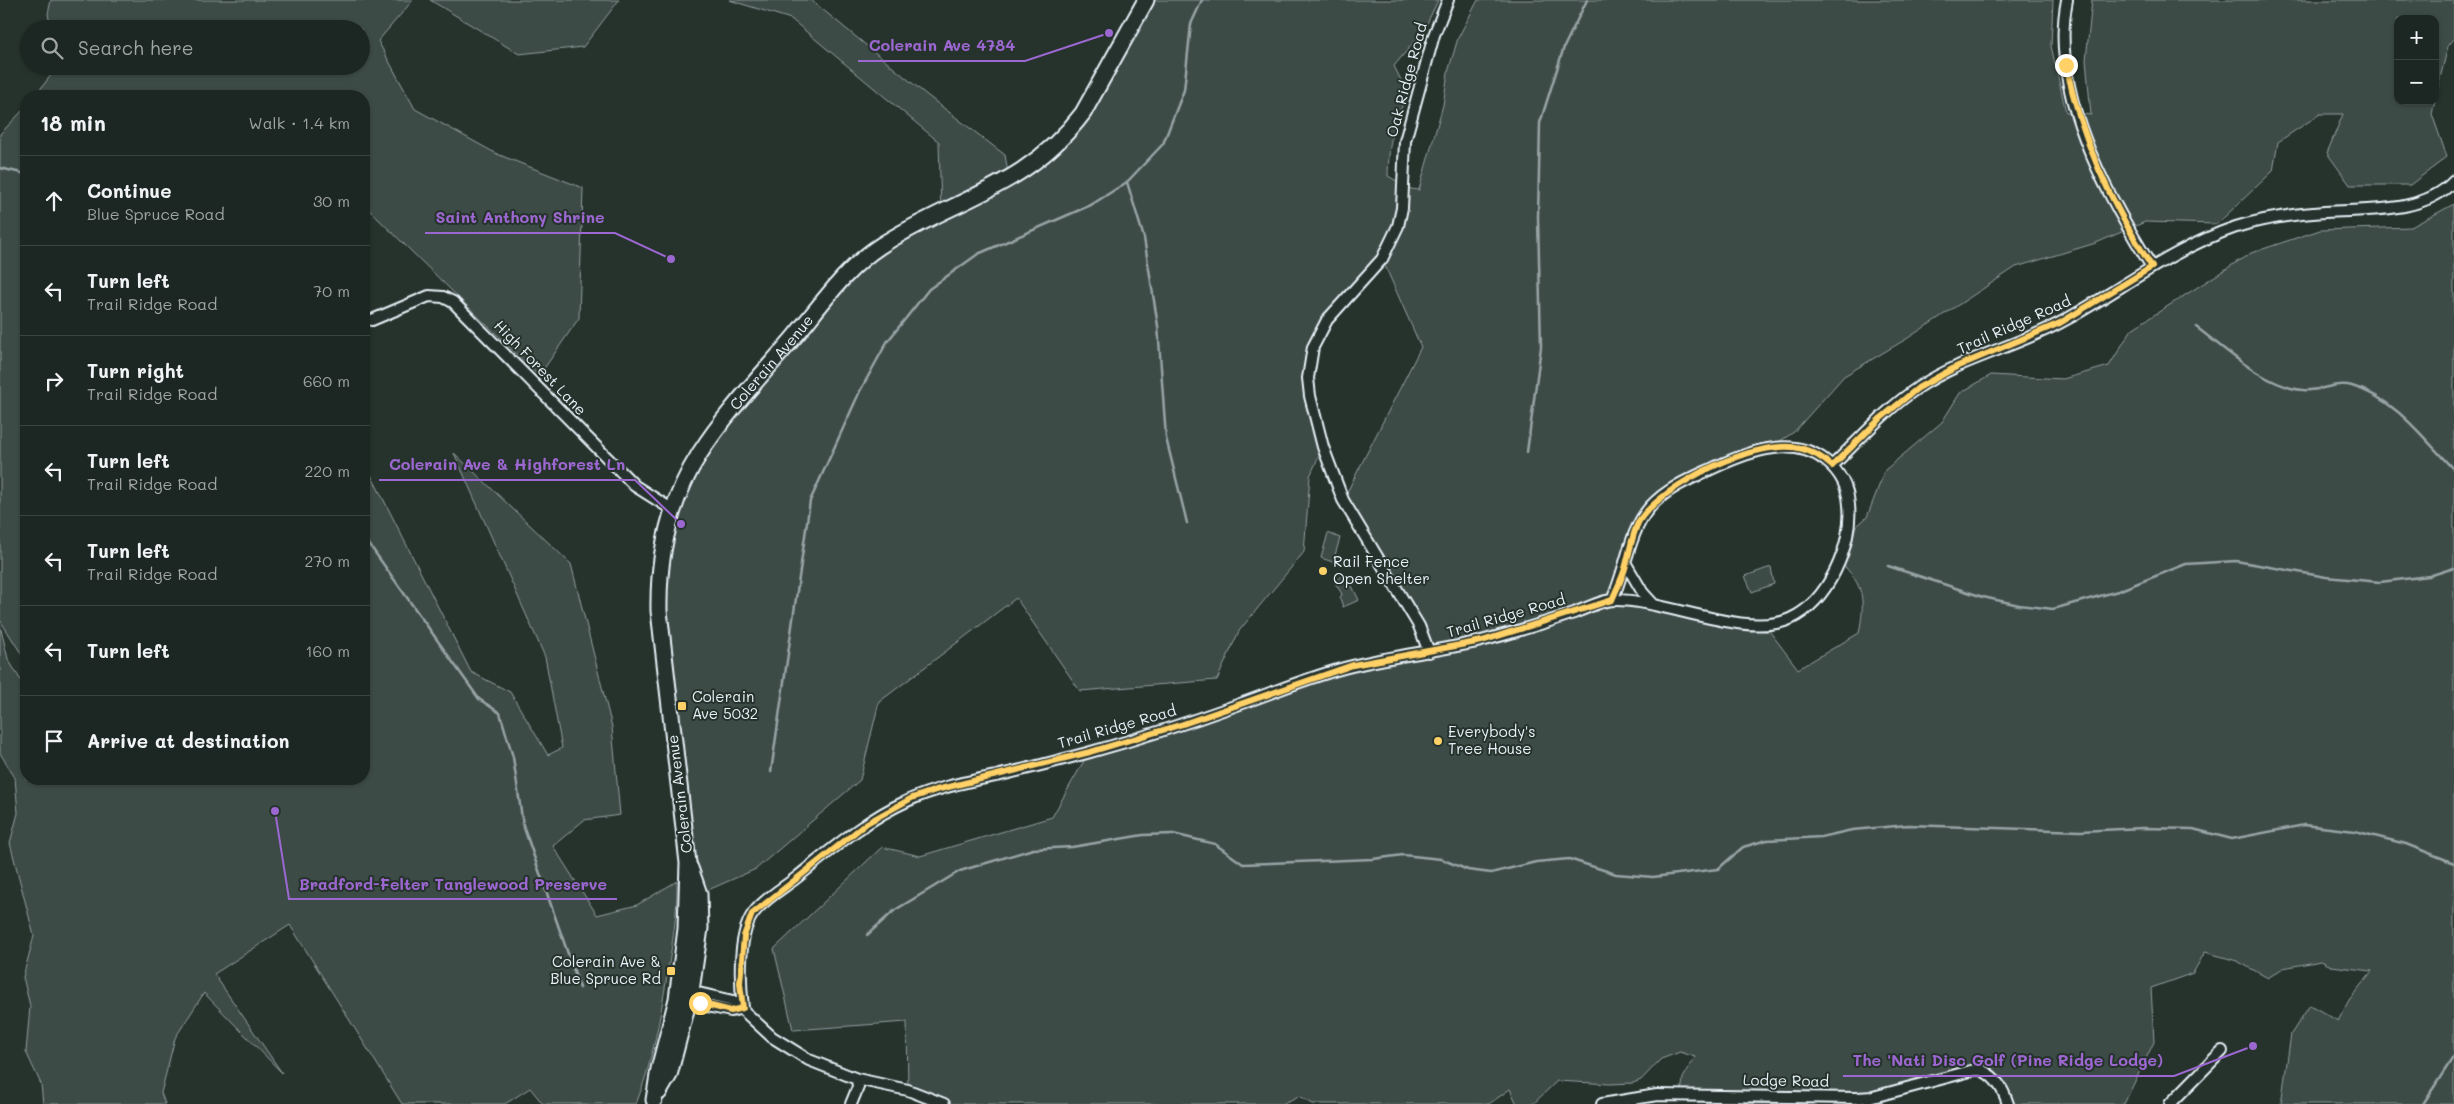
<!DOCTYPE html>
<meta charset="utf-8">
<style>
:root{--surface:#1c2622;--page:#252e2a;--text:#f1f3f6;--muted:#a0a5a5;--line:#3a4340}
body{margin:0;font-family:Mali,sans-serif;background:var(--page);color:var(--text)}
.controls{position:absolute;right:15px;top:15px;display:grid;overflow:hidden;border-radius:10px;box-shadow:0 1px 4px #0004}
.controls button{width:45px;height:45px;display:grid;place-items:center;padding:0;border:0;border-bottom:1px solid var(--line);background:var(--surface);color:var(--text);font:25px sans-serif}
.stop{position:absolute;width:15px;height:15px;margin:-11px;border:4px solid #ffd166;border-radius:50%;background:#fff}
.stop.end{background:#ffd166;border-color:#fff;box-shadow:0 1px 5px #0008}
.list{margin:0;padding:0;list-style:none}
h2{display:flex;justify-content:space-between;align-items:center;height:65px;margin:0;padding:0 20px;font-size:21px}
h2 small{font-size:16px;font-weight:400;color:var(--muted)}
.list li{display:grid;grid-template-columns:32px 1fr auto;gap:15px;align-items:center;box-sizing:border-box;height:90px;padding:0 20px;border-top:1px solid var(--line)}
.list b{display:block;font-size:19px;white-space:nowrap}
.list p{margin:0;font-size:16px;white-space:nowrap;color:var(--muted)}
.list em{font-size:16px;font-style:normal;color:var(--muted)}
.icon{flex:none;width:28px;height:28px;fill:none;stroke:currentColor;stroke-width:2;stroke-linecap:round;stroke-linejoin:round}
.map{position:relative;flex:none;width:2454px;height:1104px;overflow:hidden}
.search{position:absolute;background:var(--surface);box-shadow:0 1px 4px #0004;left:20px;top:20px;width:350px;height:55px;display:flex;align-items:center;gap:12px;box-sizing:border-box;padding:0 18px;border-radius:28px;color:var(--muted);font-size:19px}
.panel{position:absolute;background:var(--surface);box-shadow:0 1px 4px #0004;left:20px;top:90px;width:350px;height:695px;border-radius:20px}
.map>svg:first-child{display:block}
.green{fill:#3e4b47;stroke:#939ea0}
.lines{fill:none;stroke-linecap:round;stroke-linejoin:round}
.stream{stroke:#98a3a5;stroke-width:2.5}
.minor-casing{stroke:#e8f1f8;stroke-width:14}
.primary-casing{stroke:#e8f1f8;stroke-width:19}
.minor{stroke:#26332d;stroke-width:10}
.primary{stroke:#26332d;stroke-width:15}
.route{stroke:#ffd166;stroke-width:6}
.poi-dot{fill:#ffd166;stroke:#26332d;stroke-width:2}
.labels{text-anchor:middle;stroke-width:4;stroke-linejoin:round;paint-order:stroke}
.street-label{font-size:15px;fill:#e8f1f8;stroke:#26332d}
.poi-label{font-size:15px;fill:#e8f1f8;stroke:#26332d;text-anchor:start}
.leader{fill:none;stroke:#9c67d0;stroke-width:2}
.callout-dot{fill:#9c67d0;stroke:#26332d;stroke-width:2}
.callout-label{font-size:16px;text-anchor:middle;font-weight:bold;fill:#9c67d0;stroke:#26332d;stroke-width:4;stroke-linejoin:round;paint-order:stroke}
</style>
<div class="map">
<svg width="2454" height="1104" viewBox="0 0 2454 1104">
<rect width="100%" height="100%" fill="#26332d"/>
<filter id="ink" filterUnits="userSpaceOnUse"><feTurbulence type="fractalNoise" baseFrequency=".02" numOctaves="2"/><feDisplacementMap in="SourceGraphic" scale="10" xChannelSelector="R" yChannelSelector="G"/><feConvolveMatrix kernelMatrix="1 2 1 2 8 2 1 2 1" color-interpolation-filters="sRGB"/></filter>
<g filter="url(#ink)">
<path class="green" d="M51,0H413L378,41L415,109L497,154L583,188L579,318L539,376L364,205V96H35L58,66H361V29H51L48,14Z
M430,0H619L583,47L519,54Z
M729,0H811L928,96L1005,155L1009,179L1052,148L1146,0H1438L1424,30L1394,66L1408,94C1392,125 1389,141 1388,176L1411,189L1419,190L1443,105L1448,72L1458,38L1478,0H2053L2051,46L2066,112L2091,115L2086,60L2092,0H2454V39L2448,46L2435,99V19H2398V101H2435L2432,114L2447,157L2410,185H2350L2327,153L2343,114H2320L2278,142L2273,171L2217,224L2145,222L2096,243L2016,267L1908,338L1844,376L1794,432L1768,449L1691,478L1648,509L1612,599L1764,624L1798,669L1859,633C1865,602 1865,585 1840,562L1848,534L1867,517L1885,470L1942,422L1960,393L1991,375L2063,379L2109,366L2132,329L2251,253L2320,230L2411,227L2454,204V1104H2281L2291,1034L2310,1005L2338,1021L2349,1000L2372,971L2331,966L2321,961L2283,968L2268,978L2237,961L2205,952L2193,973L2151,988L2154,1042L2124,1104H2008L1987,1072L1873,1097L1813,1098V1104H1706L1701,1094H1681L1683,1078L1695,1057L1680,1052L1661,1059L1641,1080L1633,1083L1610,1084L1557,1081L1533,1104H1517L1510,1089L1489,1104H1313L1299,1096L1282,1104H944L908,1090L907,1022L793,1030L774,949L882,847L920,856L1052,817L1089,752L1288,686L1429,652L1343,500L1421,347L1382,259L1334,310L1310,363L1323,447L1310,476L1304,552L1239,631L1217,680L1080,691L1016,598L879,702L860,780L756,869L699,894L688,863L661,563L699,454L854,269L941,213L939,142L791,19Z
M26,107V661L0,620V134Z
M454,453L571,564L612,727L620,815L584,820L553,846L597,915L637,905L677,881C678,913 672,944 667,976C660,1019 652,1064 636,1104H543L530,1088L505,1104H402L290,925L214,974L282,1073L204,993L175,1038L161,1093L165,1104H43L41,1084L26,1052L30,1006L23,977L34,936L10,843L18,813L15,778L0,753V625L8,659L26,689V779H364V461L471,672L510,692L548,755L562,748L545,657Z
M1328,533L1340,538L1333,562L1321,558Z
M1771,567L1774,584L1752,592L1745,576Z
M1346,574L1359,600L1343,607L1340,598L1342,594L1334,581Z"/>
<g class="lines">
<path class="stream" d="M0,168L26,174
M1127,182L1144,238L1158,326L1166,438L1187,523
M2196,327C2226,349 2265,387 2303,390C2319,392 2337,381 2352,386C2395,398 2425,440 2454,470
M1527,452L1541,347L1538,217L1540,123L1564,47L1587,0
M364,537L479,699L500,713L513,757L523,825L580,988
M1888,566L1983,597L2019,605L2053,609L2118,591L2186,564L2236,561L2326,577L2380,582L2429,576L2454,568
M771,772L810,501L860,391L887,342L929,289L978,254L1091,205L1127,182L1163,144L1184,90L1191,24L1202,0
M867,935L895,910L960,871L1033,849L1072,847L1143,835L1173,834L1215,844L1243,864L1373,859L1403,855L1441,859L1468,870L1491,873L1536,862L1569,859L1616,874L1653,877L1718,869L1743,847L1767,840L1821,837L1852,830L1908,825L2080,831L2143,828L2193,829L2232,839L2304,825L2355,831L2406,844L2454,863
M2423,1104L2454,1056"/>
<defs>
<path id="minor" d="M2067,0C2049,90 2105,193 2152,267
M372,320L429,296L443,297L453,302L635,486L673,510
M1832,466C1860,439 1887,408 1919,387C1964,357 2020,346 2067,319C2123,288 2174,248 2236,227C2264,218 2296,214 2325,212C2367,209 2423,214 2454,181
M1626,564L1643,593L1654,605
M1429,652L1419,626L1343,500L1323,447L1310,396L1308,378L1313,347L1327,320L1382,259L1398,226L1402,208L1405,141L1434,35L1448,0
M685,990L733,1001L772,1037L809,1060L857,1079L908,1090L944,1104
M683,1001L731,1011L743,1008
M743,1008C740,982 737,930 756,910C767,897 783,888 796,878C831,850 865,820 907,801C935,788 966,782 996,776C1027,769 1057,761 1087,753C1138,739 1190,722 1240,704C1277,691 1314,675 1352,666C1396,655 1441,651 1485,640C1515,632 1545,623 1574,613C1587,608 1602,600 1614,600C1663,599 1745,639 1790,619C1828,602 1853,545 1849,505C1848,488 1840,472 1826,461C1791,433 1742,454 1707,471C1687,480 1665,490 1650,507C1629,531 1626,570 1612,600
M851,1104L858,1087L857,1079
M1602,1104L1657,1095L1857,1098L1873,1097L1978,1069C1994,1074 2003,1088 2008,1104
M2170,1104L2222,1051"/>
<g id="primary">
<path d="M659,1092L669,1075L691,991L700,928L699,894L690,868"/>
<path id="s1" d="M654,1100L659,1069L677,999L686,929L688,863L659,611C658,556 670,500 700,453C727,411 763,374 795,336C821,305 846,268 880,246C954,198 1026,189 1083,113L1146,0"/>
</g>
</defs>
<use href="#minor" class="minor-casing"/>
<use href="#primary" class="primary-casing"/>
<use href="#minor" class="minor"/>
<use href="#primary" class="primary"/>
</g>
</g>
<g class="lines" filter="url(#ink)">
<path class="route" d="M700,1003L731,1011L743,1008L740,983L744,936L752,914L867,823L912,798L936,790L1090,752L1183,724L1353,665L1482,641L1612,600C1617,588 1623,577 1626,565C1630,551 1632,534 1639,521C1663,484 1759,436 1803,449C1814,452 1823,458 1832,466L1881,418L1918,388L1958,366L2060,323L2152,267C2110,202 2082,141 2066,65"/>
</g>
<g class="poi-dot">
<circle cx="1323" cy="571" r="5"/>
<rect x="677" y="701" width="10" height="10" rx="2.5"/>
<circle cx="1438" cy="741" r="5"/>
<rect x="666" y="966" width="10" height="10" rx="2.5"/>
</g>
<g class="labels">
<g class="street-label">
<text transform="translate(1407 80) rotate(-75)" y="5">Oak Ridge Road</text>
<text transform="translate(2014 325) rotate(-24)" y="5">Trail Ridge Road</text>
<text dy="5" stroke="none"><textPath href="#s1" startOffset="775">Colerain Avenue</textPath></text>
<text transform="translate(540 368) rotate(46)" y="5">High Forest Lane</text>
<text transform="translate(1506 616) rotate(-16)" y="5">Trail Ridge Road</text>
<text transform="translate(1117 727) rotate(-16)" y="5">Trail Ridge Road</text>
<text transform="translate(680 794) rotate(-97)" y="5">Colerain Avenue</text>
<text transform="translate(1786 1081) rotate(1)" y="5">Lodge Road</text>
</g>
<g class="poi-label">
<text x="1333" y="567">Rail Fence<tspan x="1333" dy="17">Open Shelter</tspan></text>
<text x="692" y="702">Colerain<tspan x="692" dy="17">Ave 5032</tspan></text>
<text x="1448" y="737">Everybody's<tspan x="1448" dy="17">Tree House</tspan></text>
<text x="661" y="967" text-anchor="end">Colerain Ave &amp;<tspan x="661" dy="17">Blue Spruce Rd</tspan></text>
</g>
</g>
<path class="leader" d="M1109 33L1025 61H858M671 259L615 233H425M681 524L635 480H379M275 811L289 899H617M2253 1046L2174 1076H1843"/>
<g class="callout-dot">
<circle cx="1109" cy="33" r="5"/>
<circle cx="671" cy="259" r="5"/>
<circle cx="681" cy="524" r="5"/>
<circle cx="275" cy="811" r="5"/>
<circle cx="2253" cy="1046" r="5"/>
</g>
<g class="callout-label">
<text x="942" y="51">Colerain Ave 4784</text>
<text x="520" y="223">Saint Anthony Shrine</text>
<text x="507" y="470">Colerain Ave &amp; Highforest Ln</text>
<text x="453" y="890">Bradford-Felter Tanglewood Preserve</text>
<text x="2008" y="1066">The 'Nati Disc Golf (Pine Ridge Lodge)</text>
</g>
</svg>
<div class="controls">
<button>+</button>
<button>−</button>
</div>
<div class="stop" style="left:700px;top:1003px"></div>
<div class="stop end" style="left:2066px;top:65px"></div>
<div class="search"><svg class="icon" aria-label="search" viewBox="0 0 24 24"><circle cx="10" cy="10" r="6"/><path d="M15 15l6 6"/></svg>Search here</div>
<section class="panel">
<h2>18 min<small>Walk · 1.4 km</small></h2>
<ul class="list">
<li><svg class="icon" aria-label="ahead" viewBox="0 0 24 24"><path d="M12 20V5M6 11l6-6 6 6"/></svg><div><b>Continue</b><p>Blue Spruce Road</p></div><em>30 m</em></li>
<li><svg class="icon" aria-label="left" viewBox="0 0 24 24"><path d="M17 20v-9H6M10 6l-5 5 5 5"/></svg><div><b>Turn left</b><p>Trail Ridge Road</p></div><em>70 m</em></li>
<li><svg class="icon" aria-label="right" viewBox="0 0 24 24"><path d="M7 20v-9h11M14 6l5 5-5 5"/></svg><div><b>Turn right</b><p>Trail Ridge Road</p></div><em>660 m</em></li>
<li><svg class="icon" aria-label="left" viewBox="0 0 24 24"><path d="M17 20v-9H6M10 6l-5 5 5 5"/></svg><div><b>Turn left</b><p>Trail Ridge Road</p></div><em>220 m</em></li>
<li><svg class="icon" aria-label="left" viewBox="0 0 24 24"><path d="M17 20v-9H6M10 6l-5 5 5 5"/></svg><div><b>Turn left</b><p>Trail Ridge Road</p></div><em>270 m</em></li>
<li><svg class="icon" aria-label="left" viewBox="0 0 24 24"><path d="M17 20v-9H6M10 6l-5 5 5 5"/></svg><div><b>Turn left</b></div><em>160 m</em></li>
<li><svg class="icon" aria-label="arrive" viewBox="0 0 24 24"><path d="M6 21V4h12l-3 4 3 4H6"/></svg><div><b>Arrive at destination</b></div></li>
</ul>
</section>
</div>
